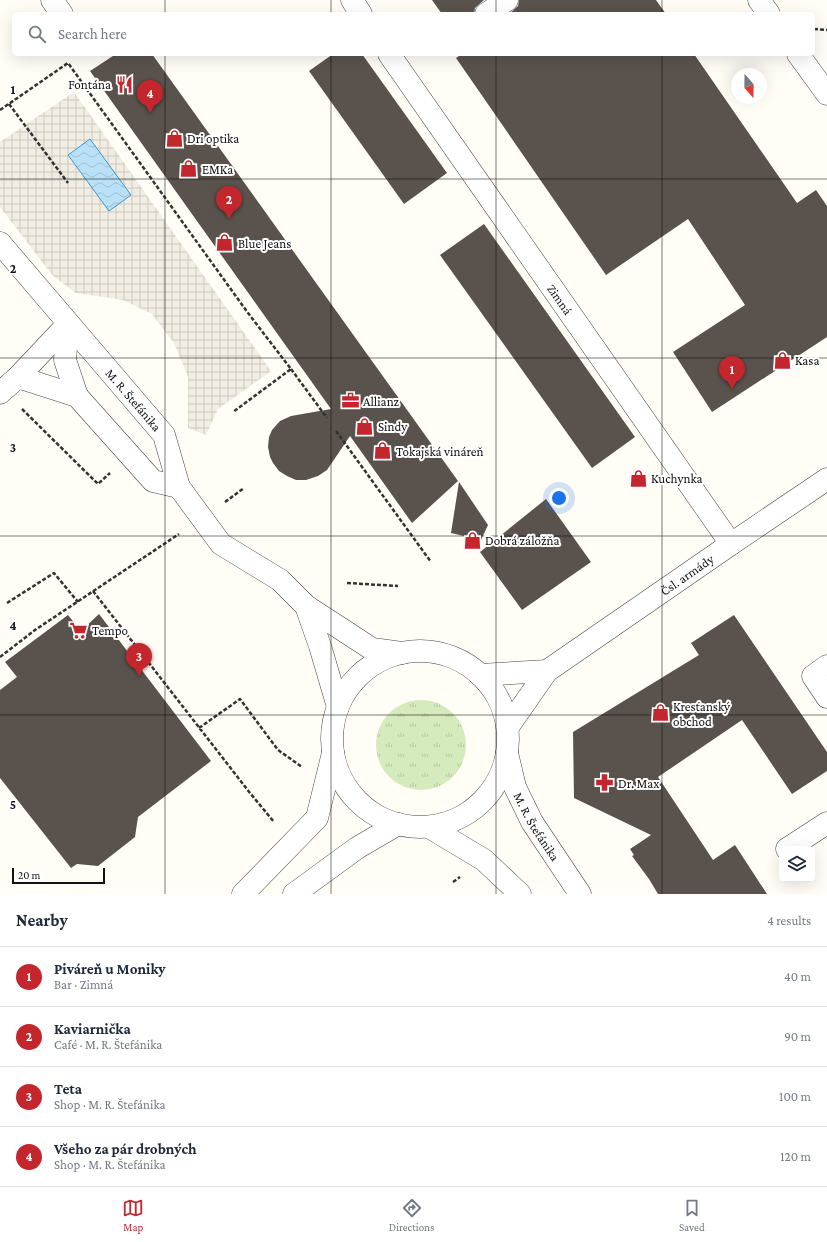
<!DOCTYPE html>
<meta charset="utf-8">
<style>
:root{--surface:#fff;--page:#f2f2f3;--text:#1f2937;--muted:#747a83;--line:#e0e1e3;--accent:#c4262e}
body{margin:0;font-family:"Crimson Pro",serif;background:var(--page);color:var(--text)}
.controls{position:absolute;right:12px;bottom:12px;display:grid;overflow:hidden;border-radius:6px;box-shadow:0 4px 16px #0002}
.controls button{width:36px;height:36px;display:grid;place-items:center;padding:0;border:0;border-bottom:1px solid var(--line);background:var(--surface);color:var(--text);font:20px sans-serif}
.compass{position:absolute;left:731px;top:68px;width:36px;height:36px;border-radius:50%;background:var(--surface);box-shadow:0 4px 16px #0002;rotate:160deg}
.scale{position:absolute;left:12px;bottom:10px;width:93px;box-sizing:border-box;padding-left:4px;border:2px solid #111;border-top:0;font-size:11px;line-height:14px;white-space:nowrap;color:#111;-webkit-text-stroke:3px #fff;paint-order:stroke}
.you{position:absolute;left:559px;top:498px;width:14px;height:14px;margin:-10px;border:3px solid #fff;border-radius:50%;background:#1a73e8;box-shadow:0 0 0 6px #1a73e833}
.badge{display:grid;place-items:center;width:26px;height:26px;border-radius:50%;background:var(--accent);color:#fff;font-size:13px;font-weight:700}
.pin{position:absolute;translate:-50% -33px;filter:drop-shadow(0 1px 2px #0008)}
.pin::after{content:'';position:absolute;top:21px;width:14px;height:12px;background:inherit;clip-path:polygon(0 0,100% 0,50% 100%)}
.list{margin:0;padding:0;list-style:none}
h2{display:flex;justify-content:space-between;align-items:center;height:52px;margin:0;padding:0 16px;font-size:17px}
h2 small{font-size:13px;font-weight:400;color:var(--muted)}
.list li{display:grid;grid-template-columns:26px 1fr auto;gap:12px;align-items:center;box-sizing:border-box;height:60px;padding:0 16px;border-top:1px solid var(--line)}
.list b{display:block;font-size:15px;white-space:nowrap}
.list p{margin:0;font-size:13px;white-space:nowrap;color:var(--muted)}
.list em{font-size:13px;font-style:normal;color:var(--muted)}
.icon{flex:none;width:22px;height:22px;fill:none;stroke:currentColor;stroke-width:2;stroke-linecap:round;stroke-linejoin:round}
.map{position:relative;flex:none;width:827px;height:894px;overflow:hidden}
.search{position:absolute;background:var(--surface);box-shadow:0 4px 16px #0002;left:12px;right:12px;top:12px;height:44px;display:flex;align-items:center;gap:10px;box-sizing:border-box;padding:0 14px;border-radius:6px;color:var(--muted);font-size:15px}
.sheet{height:292px;background:var(--surface)}
nav{display:flex;justify-content:space-around;align-items:center;box-sizing:border-box;height:56px;border-top:1px solid var(--line);background:var(--surface);font-size:11px;color:var(--muted)}
nav a{display:grid;justify-items:center;gap:2px}
nav .on{color:var(--accent)}
.map>svg:first-child{display:block}
.grass{fill:url(#grass-tufts)}
.plaza{fill:url(#plaza-grid)}
.water{fill:url(#water-waves);stroke:#3f96cf}
.building{fill:#5a524d}
.lines{fill:none;stroke-linecap:round;stroke-linejoin:round}
.minor-casing{stroke:#444;stroke-width:23}
.path{stroke:#333;stroke-width:2.5;stroke-dasharray:4 2;stroke-linecap:butt}
.minor{stroke:#fff;stroke-width:22}
.grid{fill:none;stroke:#111;stroke-width:1;stroke-opacity:0.55}
.labels{text-anchor:middle;stroke-width:4;stroke-linejoin:round;paint-order:stroke}
.poi-label{font-size:13px;fill:#111;stroke:#fff;text-anchor:start}
.street-label{font-size:13px;fill:#111;stroke:#fff}
.grid-label{font-size:13px;text-anchor:middle;font-weight:bold;fill:#111;stroke:#fff;stroke-width:4;stroke-linejoin:round;paint-order:stroke}
</style>
<div class="map">
<svg width="827" height="894" viewBox="0 0 827 894">
<defs>
<pattern id="grass-tufts" width="24" height="20" patternUnits="userSpaceOnUse"><rect width="24" height="20" fill="#d5ebbd"/><path d="M3 7l-1-3M5 7V3M7 7l1-3M15 17l-1-3M17 17v-4M19 17l1-3" fill="none" stroke="#b6c8a1"/></pattern>
<pattern id="plaza-grid" width="8" height="8" patternUnits="userSpaceOnUse"><rect width="8" height="8" fill="#f1ede2"/><path d="M0 4h8M4 0v8" fill="none" stroke="#cecac1"/></pattern>
<pattern id="water-waves" width="16" height="10" patternUnits="userSpaceOnUse"><rect width="16" height="10" fill="#b9e0f7"/><path d="M0 5q4-4 8 0t8 0" fill="none" stroke="#9ebfd3"/></pattern>
</defs>
<rect width="100%" height="100%" fill="#fffdf5"/>
<path class="grass" d="M376 745a45 45 0 1 1 90 0a45 45 0 1 1-90 0Z"/>
<path class="plaza" d="M74,92L271,371L218,409L206,435L188,428V377L174,343L152,314L123,300L76,293L53,276L0,207V142Z"/>
<path class="water" d="M90,139L131,195L109,211L68,155Z"/>
<path class="building" d="M432,0H484L475,8L474,14H442Z
M519,0H656L666,14H509L518,6Z
M116,54H152L458,481L412,523L350,436L327,470L318,476L306,480H296L287,476L279,471L273,463L270,457L268,447L269,437L272,430L280,421L291,416L331,409L90,71Z
M333,54H362L447,173L404,204L309,71Z
M462,54H694L797,203L816,190L827,206V337L712,412L673,352L745,305L688,219L606,275L456,58Z
M484,224L635,437L592,468L440,255Z
M459,482L488,525L481,540L451,533Z
M546,499L591,562L522,610L480,552Z
M99,614L211,761L138,817L135,837L98,866L77,864L71,868L0,778V690L17,677L5,662L68,615L81,631Z
M734,615L827,752V771L792,794L742,720L658,777L713,860L735,845L767,894H658L649,879L632,856L634,855L630,849L651,835L574,798L573,732L699,655L691,643Z"/>
<g class="lines">
<defs>
<g id="minor">
<path d="M52,0L62,14"/>
<path d="M352,0L361,14"/>
<path d="M759,0L769,14"/>
<path d="M486,14L507,0"/>
<path id="s1" d="M389,54L731,544"/>
<path d="M798,54L827,94"/>
<path id="s2" d="M0,243L164,435L179,487L221,544L280,580L306,606L372,649L402,653"/>
<path d="M68,324L65,360L77,396"/>
<path d="M18,377L77,396L153,481L179,487"/>
<path d="M0,393L18,377L68,324"/>
<path d="M306,606L320,646L338,707"/>
<circle cx="420" cy="739" r="88"/>
<path d="M827,666L813,676L827,697"/>
<path d="M480,675L547,671"/>
<path id="s3" d="M508,727L547,671L731,544L827,479"/>
<path id="s4" d="M507,753L515,787L532,822L580,894"/>
<path d="M429,827L484,860L520,894"/>
<path d="M787,849L827,823"/>
<path d="M243,894L317,818L333,753"/>
<path d="M294,894L357,848L398,824"/>
</g>
</defs>
<use href="#minor" class="minor-casing"/>
<path class="path" d="M814,29L827,30
M9,104L68,183
M0,110L68,63L248,313L291,369L233,412
M291,369L327,418
M22,409L98,484L110,473
M336,431L431,562
M225,502L244,488
M347,583L398,586
M93,591L250,793L274,822
M7,603L54,573L78,602
M0,657L35,630L179,534
M199,728L240,699L278,750L302,767
M453,882L460,877"/>
<use href="#minor" class="minor"/>
</g>
<path class="grid" d="M165,0V14M331,0V14M496,0V14M662,0V14M165,54V894M331,54V894M496,54V894M662,54V894M0,179H827M0,358H827M0,536H827M0,715H827"/>
<defs>
<symbol id="restaurant-bare" viewBox="-9 -9 18 18"><path d="M-5-6h1v4h1v-4h1v4h1v-4h1v5L-1.5 .5V6h-2V.5L-5-1ZM5-6V6H3V1.5H1.5Q1.5-4 5-6Z" fill="#c4262e" stroke="#fff" stroke-width="2.5" paint-order="stroke"/></symbol>
<symbol id="shop-bare" viewBox="-9 -9 18 18"><path d="M-5-2.5h2.3a2.7 3.5 0 0 1 5.4 0H5L5.5 6h-11ZM-1.5-2.5h3a1.5 2.3 0 0 0-3 0Z" fill="#c4262e" stroke="#fff" stroke-width="2.5" paint-order="stroke"/></symbol>
<symbol id="office-bare" viewBox="-9 -9 18 18"><path d="M-6-3h4V-5.5h4V-3h4V5H-6ZM-1-4.5V-3h2v-1.5ZM-6 0V1H6V0Z" fill="#c4262e" stroke="#fff" stroke-width="2.5" paint-order="stroke"/></symbol>
<symbol id="supermarket-bare" viewBox="-9 -9 18 18"><path d="M-6-5.5h2.5l.6 2H6L4.5 2H-2.5L-4.4-4H-6ZM-1.5 3.2a1.3 1.3 0 1 0 .1 0ZM3 3.2a1.3 1.3 0 1 0 .1 0Z" fill="#c4262e" stroke="#fff" stroke-width="2.5" paint-order="stroke"/></symbol>
<symbol id="pharmacy-bare" viewBox="-9 -9 18 18"><path d="M-2-6h4v4h4v4h-4v4h-4v-4h-4v-4h4Z" fill="#c4262e" stroke="#fff" stroke-width="2.5" paint-order="stroke"/></symbol>
</defs>
<g fill-rule="evenodd">
<use href="#restaurant-bare" x="112" y="72" width="25" height="25"/>
<use href="#shop-bare" x="162" y="126" width="25" height="25"/>
<use href="#shop-bare" x="176" y="156" width="25" height="25"/>
<use href="#shop-bare" x="212" y="230" width="25" height="25"/>
<use href="#shop-bare" x="770" y="348" width="25" height="25"/>
<use href="#office-bare" x="338" y="388" width="25" height="25"/>
<use href="#shop-bare" x="352" y="414" width="25" height="25"/>
<use href="#shop-bare" x="370" y="438" width="25" height="25"/>
<use href="#shop-bare" x="626" y="466" width="25" height="25"/>
<use href="#shop-bare" x="460" y="528" width="25" height="25"/>
<use href="#supermarket-bare" x="66" y="618" width="25" height="25"/>
<use href="#shop-bare" x="648" y="700" width="25" height="25"/>
<use href="#pharmacy-bare" x="592" y="770" width="25" height="25"/>
</g>
<g class="labels">
<g class="poi-label">
<text x="111" y="89" text-anchor="end">Fontána</text>
<text x="187" y="143">Dri optika</text>
<text x="202" y="174">EMKa</text>
<text x="238" y="248">Blue Jeans</text>
<text x="795" y="365">Kasa</text>
<text x="363" y="406">Allianz</text>
<text x="378" y="431">Sindy</text>
<text x="396" y="456">Tokajská vináreň</text>
<text x="651" y="483">Kuchynka</text>
<text x="485" y="545">Dobrá záložňa</text>
<text x="92" y="635">Tempo</text>
<text x="673" y="711">Kresťanský<tspan x="673" dy="15">obchod</tspan></text>
<text x="618" y="788">Dr. Max</text>
</g>
<g class="street-label">
<text dy="5" stroke="none"><textPath href="#s1" startOffset="299">Zimná</textPath></text>
<text dy="5" stroke="none"><textPath href="#s2" startOffset="206">M. R. Štefánika</textPath></text>
<text dy="5" stroke="none"><textPath href="#s3" startOffset="238">Čsl. armády</textPath></text>
<text dy="5" stroke="none"><textPath href="#s4" startOffset="80">M. R. Štefánika</textPath></text>
</g>
</g>
<g class="grid-label">
<text x="13" y="94">1</text>
<text x="13" y="273">2</text>
<text x="13" y="452">3</text>
<text x="13" y="630">4</text>
<text x="13" y="809">5</text>
</g>
</svg>
<div class="controls">
<button><svg class="icon" aria-label="layers" viewBox="0 0 24 24"><path d="M12 4l9 5-9 5-9-5zM3 14l9 5 9-5"/></svg></button>
</div>
<svg class="compass" viewBox="-18 -18 36 36"><path d="M0-13l5 13h-10z" fill="#e53935"/><path d="M0 13l5-13h-10z" fill="#747a83"/></svg>
<div class="scale">20 m</div>
<div class="you"></div>
<div class="pin badge" style="left:732px;top:389px">1</div>
<div class="pin badge" style="left:229px;top:219px">2</div>
<div class="pin badge" style="left:139px;top:676px">3</div>
<div class="pin badge" style="left:150px;top:113px">4</div>
<div class="search"><svg class="icon" aria-label="search" viewBox="0 0 24 24"><circle cx="10" cy="10" r="6"/><path d="M15 15l6 6"/></svg>Search here</div>
</div>
<section class="sheet">
<h2>Nearby<small>4 results</small></h2>
<ul class="list">
<li><span class="badge">1</span><div><b>Piváreň u Moniky</b><p>Bar · Zimná</p></div><em>40 m</em></li>
<li><span class="badge">2</span><div><b>Kaviarnička</b><p>Café · M. R. Štefánika</p></div><em>90 m</em></li>
<li><span class="badge">3</span><div><b>Teta</b><p>Shop · M. R. Štefánika</p></div><em>100 m</em></li>
<li><span class="badge">4</span><div><b>Všeho za pár drobných</b><p>Shop · M. R. Štefánika</p></div><em>120 m</em></li>
</ul>
</section>
<nav>
<a class="on"><svg class="icon" aria-label="map" viewBox="0 0 24 24"><path d="M3 6l6-2 6 2 6-2v14l-6 2-6-2-6 2zM9 4v14M15 6v14"/></svg>Map</a>
<a><svg class="icon" aria-label="directions" viewBox="0 0 24 24"><path d="M12 3l9 9-9 9-9-9zM9 14v-3h6M13 9l2 2-2 2"/></svg>Directions</a>
<a><svg class="icon" aria-label="saved" viewBox="0 0 24 24"><path d="M7 4h10v16l-5-4-5 4z"/></svg>Saved</a>
</nav>
